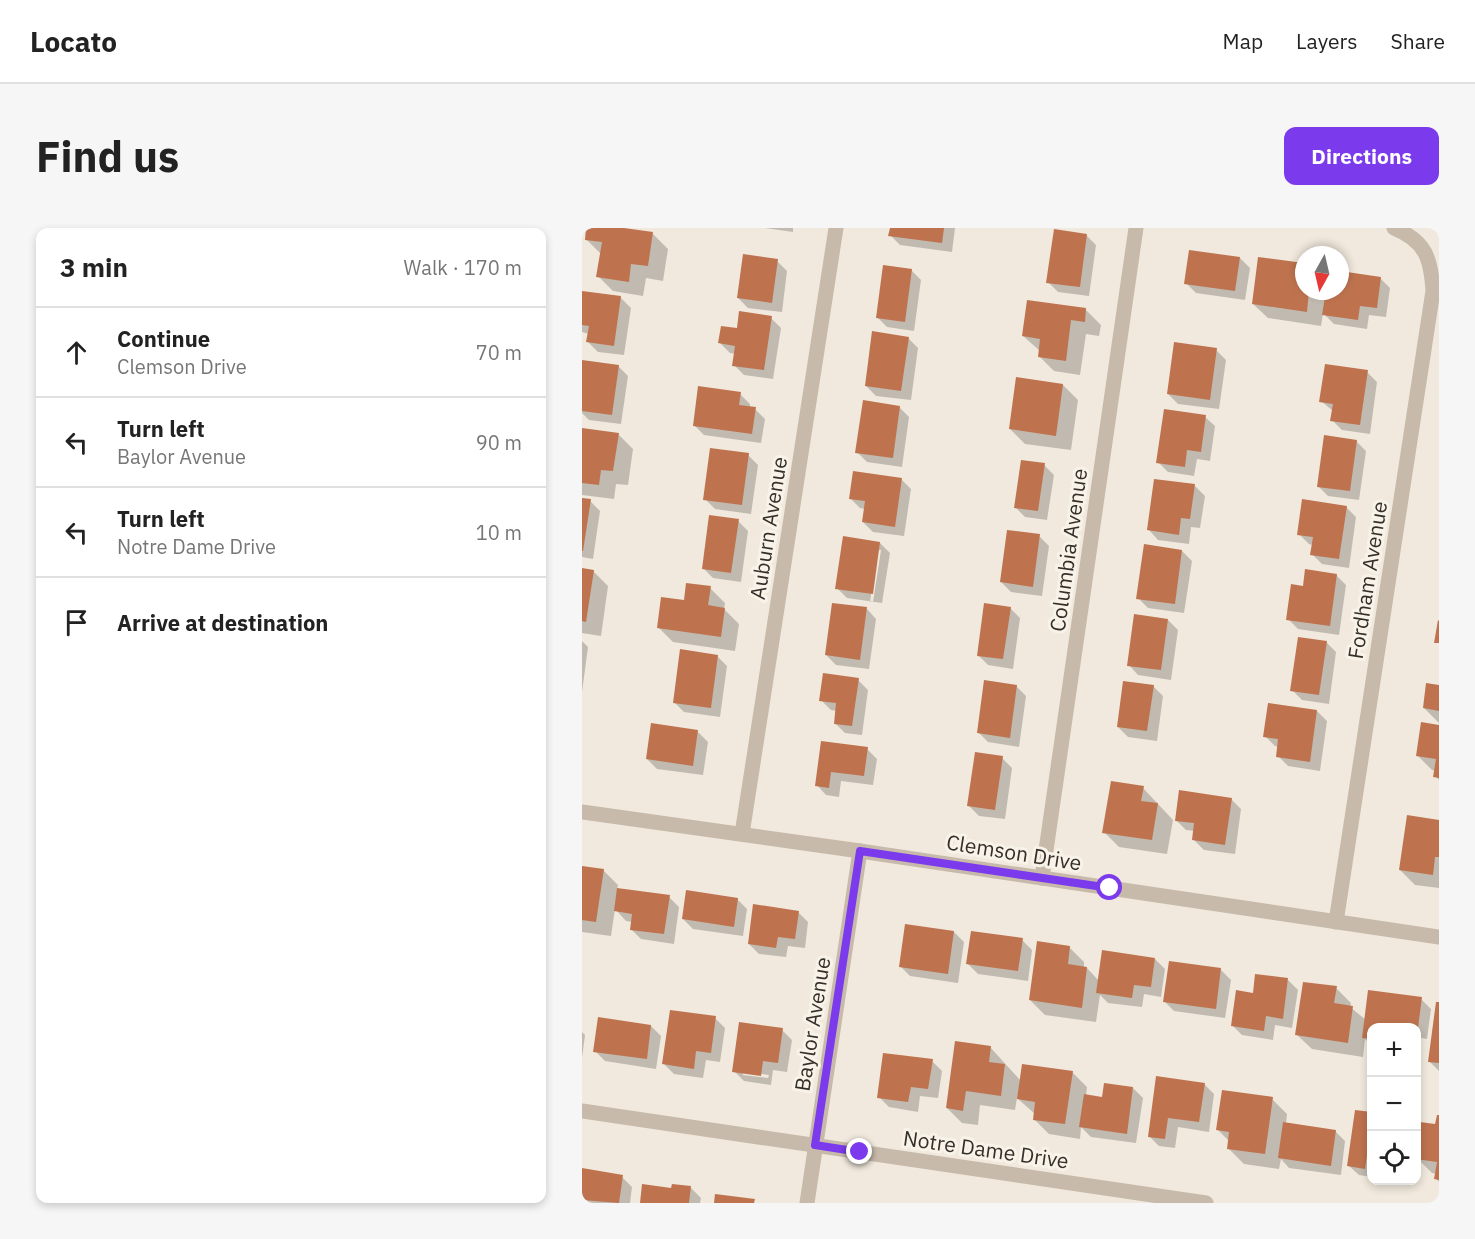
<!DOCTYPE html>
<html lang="en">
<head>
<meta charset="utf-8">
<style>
  :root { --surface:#fff; --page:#f6f6f6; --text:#222; --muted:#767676; --line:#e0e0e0; --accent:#7c3aed }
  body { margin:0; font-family:"IBM Plex Sans",sans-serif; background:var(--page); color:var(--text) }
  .controls { position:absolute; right:18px; bottom:18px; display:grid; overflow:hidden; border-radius:12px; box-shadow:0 3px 9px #0003 }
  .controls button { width:54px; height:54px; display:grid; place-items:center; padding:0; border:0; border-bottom:2px solid var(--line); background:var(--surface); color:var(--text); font:30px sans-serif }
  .compass { position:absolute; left:713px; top:18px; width:54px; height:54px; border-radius:50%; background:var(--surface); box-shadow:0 3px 9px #0003; rotate:188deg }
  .stop { position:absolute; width:18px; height:18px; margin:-14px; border:4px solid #7c3aed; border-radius:50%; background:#fff }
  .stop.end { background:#7c3aed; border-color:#fff; box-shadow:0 2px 6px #0008 }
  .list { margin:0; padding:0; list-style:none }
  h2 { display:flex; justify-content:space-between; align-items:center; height:78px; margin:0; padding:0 24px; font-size:26px }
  h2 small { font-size:20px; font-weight:400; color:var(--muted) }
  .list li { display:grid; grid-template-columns:39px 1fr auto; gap:18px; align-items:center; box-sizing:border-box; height:90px; padding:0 24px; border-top:2px solid var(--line) }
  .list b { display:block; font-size:22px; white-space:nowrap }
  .list p { margin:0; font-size:20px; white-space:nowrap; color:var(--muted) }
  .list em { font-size:20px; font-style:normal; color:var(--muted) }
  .icon { flex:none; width:33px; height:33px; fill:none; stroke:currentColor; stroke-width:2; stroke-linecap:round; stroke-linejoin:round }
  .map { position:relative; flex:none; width:857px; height:975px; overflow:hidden; border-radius:12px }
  header { display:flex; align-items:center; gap:36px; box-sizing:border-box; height:84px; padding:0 30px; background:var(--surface); border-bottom:2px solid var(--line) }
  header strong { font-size:28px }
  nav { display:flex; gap:33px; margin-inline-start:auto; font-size:21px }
  .intro { display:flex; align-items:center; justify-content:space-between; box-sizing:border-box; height:144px; padding:0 36px }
  h1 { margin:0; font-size:42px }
  .button { padding:15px 27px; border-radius:12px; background:var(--accent); color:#fff; font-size:21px; font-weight:700 }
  main { display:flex; gap:36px; padding:0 36px }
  aside { flex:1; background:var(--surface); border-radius:12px; box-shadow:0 3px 9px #0003 }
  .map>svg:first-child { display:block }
</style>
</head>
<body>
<header>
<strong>Locato</strong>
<nav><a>Map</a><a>Layers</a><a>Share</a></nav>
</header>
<div class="intro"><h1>Find us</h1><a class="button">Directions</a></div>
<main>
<aside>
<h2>3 min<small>Walk · 170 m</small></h2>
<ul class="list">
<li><svg class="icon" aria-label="ahead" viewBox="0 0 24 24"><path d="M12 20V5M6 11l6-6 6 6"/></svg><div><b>Continue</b><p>Clemson Drive</p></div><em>70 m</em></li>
<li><svg class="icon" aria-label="left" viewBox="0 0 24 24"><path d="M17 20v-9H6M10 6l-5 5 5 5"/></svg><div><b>Turn left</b><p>Baylor Avenue</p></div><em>90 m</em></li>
<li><svg class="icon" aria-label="left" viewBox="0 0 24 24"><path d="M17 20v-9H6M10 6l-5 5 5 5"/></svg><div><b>Turn left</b><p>Notre Dame Drive</p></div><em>10 m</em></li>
<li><svg class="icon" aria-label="arrive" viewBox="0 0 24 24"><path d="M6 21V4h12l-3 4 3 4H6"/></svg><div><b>Arrive at destination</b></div></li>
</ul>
</aside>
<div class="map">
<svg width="857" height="975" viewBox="0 0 857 975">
  <rect width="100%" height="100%" fill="#f1e9dd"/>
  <g fill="#0003" fill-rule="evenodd">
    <polygon points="6,0 31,0 71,6 86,21 81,53 64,50 61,68 31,63 16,48 19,26 4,11"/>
    <polygon points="183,0 211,0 211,4"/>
    <polygon points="309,0 373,0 370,24 318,17 308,7"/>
    <polygon points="504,7 514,17 507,68 476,64 466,54"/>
    <polygon points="658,30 668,40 663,72 614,65 604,55"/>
    <polygon points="678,30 722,37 722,63 758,63 798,50 808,60 804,89 787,87 785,101 752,96 741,85 739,98 686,90 671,76"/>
    <polygon points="195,33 205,43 200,84 166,80 156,70"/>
    <polygon points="329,42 339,52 332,103 305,99 295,89"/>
    <polygon points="0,64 39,70 49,80 42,127 16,124 6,114 7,106 0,104"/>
    <polygon points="504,82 519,97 517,108 504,106 498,147 472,143 457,128 458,123 441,108"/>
    <polygon points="189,90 199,100 191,151 162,147 152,137 154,126 148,125 138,115 156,102"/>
    <polygon points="326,110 336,120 329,172 294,168 284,158"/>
    <polygon points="634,122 644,132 637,181 596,176 586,166"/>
    <polygon points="0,133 36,138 46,148 39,196 7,192 0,185"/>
    <polygon points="785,144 795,154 788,206 760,202 750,192 751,183 739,173"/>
    <polygon points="481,157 496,172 489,222 443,216 428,201"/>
    <polygon points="158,166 168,176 168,180 173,181 183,191 179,215 122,207 112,197"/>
    <polygon points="317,179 327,189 320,239 285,234 275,224"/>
    <polygon points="623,189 633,198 628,233 615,231 612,248 586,244 576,234"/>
    <polygon points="0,201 36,206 51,221 46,257 34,256 32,271 0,267"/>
    <polygon points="774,213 784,223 777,272 746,268 736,258"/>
    <polygon points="166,227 176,237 169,286 133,281 123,271"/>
    <polygon points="462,237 472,247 465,292 443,289 433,279"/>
    <polygon points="319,251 329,261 322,308 291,304 281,294 283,281 278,280 268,270"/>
    <polygon points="613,258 623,268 618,300 609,299 607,316 576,312 567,302"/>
    <polygon points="0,272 8,273 18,283 11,331 0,329"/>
    <polygon points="764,279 774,289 767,340 740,336 730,326 731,317 727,316 717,306"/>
    <polygon points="156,293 166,303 159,354 131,350 121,340"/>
    <polygon points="457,308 467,318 460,368 429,364 419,354"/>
    <path d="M298,315L308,325L300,375L265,370L255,360ZM296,322H299L291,374H288Z"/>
    <polygon points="600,323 610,333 602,385 566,380 556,370"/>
    <polygon points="0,342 11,343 26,358 19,408 0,405"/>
    <polygon points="754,347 764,357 757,407 716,401 706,391 722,359"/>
    <polygon points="128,360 143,375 142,381 157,396 153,423 91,414 76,399 103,373"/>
    <polygon points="428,380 438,390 431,441 406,437 396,427"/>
    <polygon points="285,381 294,391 287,441 254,437 244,427"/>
    <polygon points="586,392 596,402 589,452 556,447 547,437"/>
    <polygon points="0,413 6,419 0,464"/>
    <polygon points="744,414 754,424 747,476 720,472 710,462"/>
    <polygon points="135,428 145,438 138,489 102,484 92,474"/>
    <polygon points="276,452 286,462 280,507 263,505 253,495 255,483 249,482 239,472"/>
    <polygon points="434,458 444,468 437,519 406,514 396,504"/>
    <polygon points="571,458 581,468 575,513 546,509 536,499"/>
    <polygon points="857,459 857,495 842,480"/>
    <polygon points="735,483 745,493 738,543 706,538 696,528 697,519 693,518 683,508"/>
    <polygon points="857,498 857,552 853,548 854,543 850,542 835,527"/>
    <polygon points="116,504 126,514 121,547 75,541 65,531"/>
    <polygon points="240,515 285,521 295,531 291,557 259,553 257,569 244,567 235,557"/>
    <polygon points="420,530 430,540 423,591 397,588 387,578"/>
    <polygon points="561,560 591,592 585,626 537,619 522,604"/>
    <polygon points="649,571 659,581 653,626 622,622 612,612 613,603 604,602 594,592"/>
    <polygon points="857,593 857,660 833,657 818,642"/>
    <polygon points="0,639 21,642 36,657 35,662 87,669 97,679 92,716 59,711 49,701 50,694 44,693 33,681 29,708 0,704"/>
    <polygon points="155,671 165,681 161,708 111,701 101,691"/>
    <polygon points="216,684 226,694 223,720 206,718 204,729 177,726 167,716"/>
    <polygon points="372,704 382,714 376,755 328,748 318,738"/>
    <polygon points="440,712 450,722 446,753 396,746 386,736"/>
    <polygon points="487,719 502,734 502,740 505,740 517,753 573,731 583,741 579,769 562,766 560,779 526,775 518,767 514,794 463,787 448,772"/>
    <polygon points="639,742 649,752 643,790 592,783 582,773"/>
    <polygon points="706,752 716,762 710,800 693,797 691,812 660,807 650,797"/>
    <polygon points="754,760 769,775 768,779 784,792 839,771 849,781 845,811 834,809 834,800 790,800 790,818 783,811 781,829 730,821 715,807"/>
    <polygon points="857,776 857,843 847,833"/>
    <polygon points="133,790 143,800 138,834 124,832 121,850 92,846 82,836"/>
    <polygon points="69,798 79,808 74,841 23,833 13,823"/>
    <path d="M200,802L210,812L205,844L191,842L189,857L162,853L152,843ZM161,843L187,847L186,850L161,847Z"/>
    <polygon points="0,804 3,807 0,830"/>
    <polygon points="408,819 439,853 490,844 505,859 504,868 521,870 551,860 561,870 554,915 509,909 499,899 498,911 467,906 452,891 453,886 435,870 433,882 398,877 396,897 380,895 365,880"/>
    <polygon points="350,833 360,843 356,870 338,868 336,884 307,879 297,869"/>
    <polygon points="575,850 622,856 632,866 627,904 596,899 593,920 577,918 567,908"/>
    <polygon points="690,871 705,886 704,896 753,903 763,913 759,947 707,940 699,931 697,941 662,936 647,921 648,914 636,902"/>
    <polygon points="790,886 790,949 777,947 767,938"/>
    <polygon points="857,889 857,954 854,950 854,946 850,945 835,930 855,898"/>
    <polygon points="0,942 40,949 50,959 48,975 0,975"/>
    <polygon points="109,960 119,970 118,975 59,975 90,962"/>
  </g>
  <g fill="#be734e">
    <polygon points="4,0 42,0 71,4 66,38 49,36 47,54 14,49 20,14 3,12"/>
    <polygon points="308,0 362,0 360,15 306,8"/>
    <polygon points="472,1 505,6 498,59 464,55"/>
    <polygon points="607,22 658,29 653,63 602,56"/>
    <polygon points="161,26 196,31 190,75 155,70"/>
    <polygon points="676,29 722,35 722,63 727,63 725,84 670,76"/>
    <polygon points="301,37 330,41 323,94 294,90"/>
    <polygon points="758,43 799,49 795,80 778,78 776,92 740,87 744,63 758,63"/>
    <polygon points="0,63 39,68 32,118 4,114 7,98 0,97"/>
    <polygon points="445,72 504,80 503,94 489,92 484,133 456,129 458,111 440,108"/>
    <polygon points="157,83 190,88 182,142 150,138 153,118 136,115 139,98 155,100"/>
    <polygon points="290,103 327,109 319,163 283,158"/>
    <polygon points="592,114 635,120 628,172 585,166"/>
    <polygon points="0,132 37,137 30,187 0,183"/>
    <polygon points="743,136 786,142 778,197 748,193 751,176 737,174"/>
    <polygon points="434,149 481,156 474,208 427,201"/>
    <polygon points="116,158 159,164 157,177 174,179 170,206 111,198"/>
    <polygon points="281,172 318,178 311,230 273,225"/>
    <polygon points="582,181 624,187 619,224 605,222 603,239 574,235"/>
    <polygon points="0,200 37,205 31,243 19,242 17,257 0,255"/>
    <polygon points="742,207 775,212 768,263 735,259"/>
    <polygon points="128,220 167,225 160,277 121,272"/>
    <polygon points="439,232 463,235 456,283 432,280"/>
    <polygon points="271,243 320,250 313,299 280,294 283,273 267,271"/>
    <polygon points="572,251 613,256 608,291 599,290 597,307 565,302"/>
    <polygon points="0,270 9,271 1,323 0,323"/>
    <polygon points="720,271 765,278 757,331 728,327 731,309 715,307"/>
    <polygon points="127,287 157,291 149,345 120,341"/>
    <polygon points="425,302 458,306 451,359 418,354"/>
    <polygon points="261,308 298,314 291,366 253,361"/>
    <polygon points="562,316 600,322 593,376 554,371"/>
    <polygon points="0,340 12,342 4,394 0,393"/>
    <polygon points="723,341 755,346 748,398 704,392 709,356 721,358"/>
    <polygon points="104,355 129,358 126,377 143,380 139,409 75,400 79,369 102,372"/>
    <polygon points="250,375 285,379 278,432 243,427"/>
    <polygon points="402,375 429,379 421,431 395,428"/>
    <polygon points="552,386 586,391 579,442 545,438"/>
    <polygon points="856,392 857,393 857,415 852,415"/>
    <polygon points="716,409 745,413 737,467 708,463"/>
    <polygon points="98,421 136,427 129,480 91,475"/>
    <polygon points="241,445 277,450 270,498 252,496 254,475 237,473"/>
    <polygon points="402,452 435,457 428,510 395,505"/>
    <polygon points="541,453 572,457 565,503 535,499"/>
    <polygon points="844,455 857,457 857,483 841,480"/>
    <polygon points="686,475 735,482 728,534 694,529 696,511 681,509"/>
    <polygon points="839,494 857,497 857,550 851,549 854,531 834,528"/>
    <polygon points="69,495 116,502 111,538 64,531"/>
    <polygon points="239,513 286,519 282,548 249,544 247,560 233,558"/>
    <polygon points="393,524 421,528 413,582 385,578"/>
    <polygon points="529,553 562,558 559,573 576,575 570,612 520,605"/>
    <polygon points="597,562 650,570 643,617 610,612 612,595 593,593"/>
    <polygon points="825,587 857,592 857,629 853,629 851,647 817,642"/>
    <polygon points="0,638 22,641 14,694 0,692"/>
    <polygon points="35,660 88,667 82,706 48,702 50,686 32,683"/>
    <polygon points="104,662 156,670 152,699 100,691"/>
    <polygon points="171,676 217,683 213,711 196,709 194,720 166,716"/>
    <polygon points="323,696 372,703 366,746 317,739"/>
    <polygon points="389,703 441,710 436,743 384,736"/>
    <polygon points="455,713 488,718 486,736 505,739 500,780 447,772"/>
    <polygon points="520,722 573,730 569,759 552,757 550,770 514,765"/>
    <polygon points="587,733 639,740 634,781 581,774"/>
    <polygon points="673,746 706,750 701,791 684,788 682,803 649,798 654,762 671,765"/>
    <polygon points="721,754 755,758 752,775 771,778 766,815 713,807"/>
    <polygon points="786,762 840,769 836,800 790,800 790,811 780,810"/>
    <polygon points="854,774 857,774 857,835 846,834"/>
    <polygon points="88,782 134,788 129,825 114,823 112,841 80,836"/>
    <polygon points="16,789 69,797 65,831 11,824"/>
    <polygon points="157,794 201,800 196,835 181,833 179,848 150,844"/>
    <polygon points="373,813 409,818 407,834 423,836 419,868 384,863 381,883 364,880"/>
    <polygon points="301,825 351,831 346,861 329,859 326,874 295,870"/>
    <polygon points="440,836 491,843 483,896 451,892 453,874 435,871"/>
    <polygon points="574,848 623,855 617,894 586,890 583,911 566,909"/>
    <polygon points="522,855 551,859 545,906 497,899 502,866 520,869"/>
    <polygon points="640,862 691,869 683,926 645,921 647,904 634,902"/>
    <polygon points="773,882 790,884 790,921 786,921 783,941 765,938"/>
    <polygon points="855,887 857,887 857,952 852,951 855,934 834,931 838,894 853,896"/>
    <polygon points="701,894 754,902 749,938 696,930"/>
    <polygon points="0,940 41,947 37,975 0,972"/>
    <polygon points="60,956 89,960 90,956 109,958 107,975 58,975"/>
    <polygon points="133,966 173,971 172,975 132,975"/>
  </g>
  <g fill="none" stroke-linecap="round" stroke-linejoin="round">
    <g stroke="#c8baaa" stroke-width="15">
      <polyline points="0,584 278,623 857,709"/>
      <polyline points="160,606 254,0"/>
      <polyline points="460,650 554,0"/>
      <path d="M754,694L851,63C849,31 844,13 812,0"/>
      <polyline points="0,883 624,975"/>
      <polyline points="225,975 278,623"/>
    </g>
  </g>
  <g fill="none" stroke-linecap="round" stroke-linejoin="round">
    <polyline stroke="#7c3aed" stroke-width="8" points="278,924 233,917 278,623 528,660"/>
  </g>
  <g text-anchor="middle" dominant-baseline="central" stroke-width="6" stroke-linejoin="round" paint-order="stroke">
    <g font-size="21" fill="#362e29" stroke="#f8f3e9">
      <text transform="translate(186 300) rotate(-81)">Auburn Avenue</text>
      <text transform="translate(486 322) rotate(-82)">Columbia Avenue</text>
      <text transform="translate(785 352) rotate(-81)">Fordham Avenue</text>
      <text transform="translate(432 624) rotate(9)">Clemson Drive</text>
      <text transform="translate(230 796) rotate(-81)">Baylor Avenue</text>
      <text transform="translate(404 921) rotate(8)">Notre Dame Drive</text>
    </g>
  </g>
</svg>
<div class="controls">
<button>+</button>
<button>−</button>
<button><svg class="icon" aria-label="locate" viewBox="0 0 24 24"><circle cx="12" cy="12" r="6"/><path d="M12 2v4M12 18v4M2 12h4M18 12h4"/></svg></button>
</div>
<svg class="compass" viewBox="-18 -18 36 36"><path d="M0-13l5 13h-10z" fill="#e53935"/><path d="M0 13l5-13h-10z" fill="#767676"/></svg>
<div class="stop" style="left:528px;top:660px"></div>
<div class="stop end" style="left:278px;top:924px"></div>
</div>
</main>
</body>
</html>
